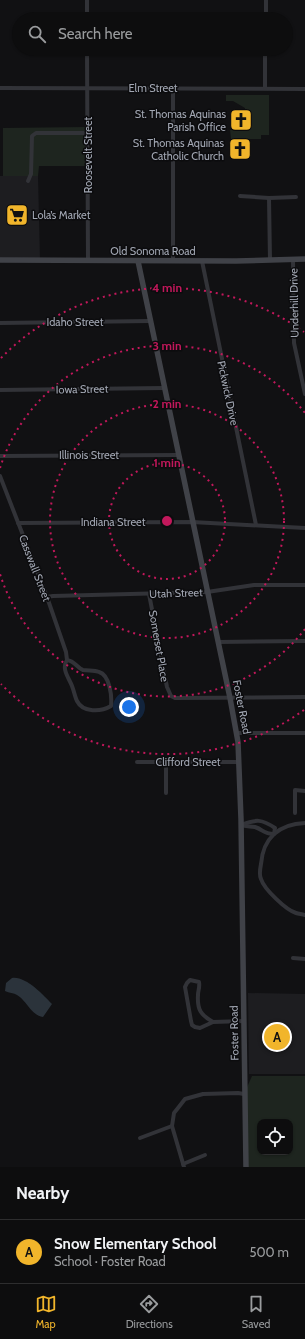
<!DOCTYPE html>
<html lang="en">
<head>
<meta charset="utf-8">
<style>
  :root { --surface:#0d0d0e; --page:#1b1b1c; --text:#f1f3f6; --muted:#9a9c9e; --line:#2d2d2e; --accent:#f1b52b }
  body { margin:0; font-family:Cabin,sans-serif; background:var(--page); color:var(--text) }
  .controls { position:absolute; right:12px; bottom:12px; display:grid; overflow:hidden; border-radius:8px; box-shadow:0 1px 3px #0004 }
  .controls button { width:36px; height:36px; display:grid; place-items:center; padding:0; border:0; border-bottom:1px solid var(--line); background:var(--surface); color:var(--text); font:20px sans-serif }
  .you { position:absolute; left:129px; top:707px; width:14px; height:14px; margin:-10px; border:3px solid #fff; border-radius:50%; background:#1a73e8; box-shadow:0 0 0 6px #1a73e833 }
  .badge { display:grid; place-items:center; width:26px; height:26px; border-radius:50%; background:var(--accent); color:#111; font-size:13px; font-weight:700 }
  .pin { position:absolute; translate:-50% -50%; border:2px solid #fff; box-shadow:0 1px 4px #0006 }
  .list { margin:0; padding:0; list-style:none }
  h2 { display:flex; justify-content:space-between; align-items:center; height:52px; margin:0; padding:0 16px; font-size:17px }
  h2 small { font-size:13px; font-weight:400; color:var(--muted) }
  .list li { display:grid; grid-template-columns:26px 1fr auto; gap:12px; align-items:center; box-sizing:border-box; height:64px; padding:0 16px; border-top:1px solid var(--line) }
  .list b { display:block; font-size:15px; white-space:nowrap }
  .list p { margin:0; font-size:13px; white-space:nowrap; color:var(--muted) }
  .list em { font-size:13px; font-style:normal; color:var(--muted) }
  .icon { flex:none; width:22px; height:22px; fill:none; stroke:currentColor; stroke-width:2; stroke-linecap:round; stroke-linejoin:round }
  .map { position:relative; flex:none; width:305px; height:1167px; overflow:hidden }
  .search { position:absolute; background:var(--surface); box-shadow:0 1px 3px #0004; left:12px; right:12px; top:12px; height:44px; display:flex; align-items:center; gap:10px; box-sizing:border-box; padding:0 14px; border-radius:22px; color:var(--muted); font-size:15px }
  .sheet { height:116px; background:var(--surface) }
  nav { display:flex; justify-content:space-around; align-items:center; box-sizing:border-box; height:56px; border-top:1px solid var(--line); background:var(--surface); font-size:11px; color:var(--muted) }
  nav a { display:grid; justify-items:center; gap:2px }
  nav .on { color:var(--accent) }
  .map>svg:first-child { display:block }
</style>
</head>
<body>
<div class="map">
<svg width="305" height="1167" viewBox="0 0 305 1167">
  <rect width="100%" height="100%" fill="#111113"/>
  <g fill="#1d1d20">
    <polygon points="0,176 38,176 40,260 0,260"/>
    <polygon points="248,993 305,994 305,1074 249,1074"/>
  </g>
  <g fill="#1e251f" fill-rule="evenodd">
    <polygon points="226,95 269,95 269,135 261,135 261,139 231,139 230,130 244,130 245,108 233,101 226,101"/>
    <polygon points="87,127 87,166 39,166 38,176 3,176 3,128"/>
    <path d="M252,1076H305V1167H246L244,1094ZM260,1122H290V1152H260Z"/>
  </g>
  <path fill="#2b333b" d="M12,978C26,976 43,995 52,1004L43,1017C31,1015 27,1001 17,995C14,993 9,993 5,991L6,983Z"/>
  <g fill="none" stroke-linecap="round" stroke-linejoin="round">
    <g stroke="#323338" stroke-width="4">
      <polyline points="87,0 87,19"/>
      <polyline points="266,19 266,0"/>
      <polyline points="87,49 88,260"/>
      <polyline points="0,88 305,89"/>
      <polyline points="265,88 265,49"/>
      <polyline points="28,181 31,174 32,136 36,133 87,133"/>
      <polyline points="240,196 269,198"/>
      <polyline points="293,259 294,343 305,394"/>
      <polyline points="270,260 269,198 296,197"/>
      <polyline points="173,261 173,88"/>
      <polyline points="202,261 256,525"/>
      <polyline points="0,323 150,321"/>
      <polyline points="0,390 164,388"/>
      <polyline points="0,456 178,455"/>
      <path d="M0,476L47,597L66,652L67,660C61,669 69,678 72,686C74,691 75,697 77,701C83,713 101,712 111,706C112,697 110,675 99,672C94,670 89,671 83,670C77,668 75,661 67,660"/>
      <polyline points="18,523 192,522 305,528"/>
      <polyline points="149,594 167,687 171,696 175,698 305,697"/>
      <polyline points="47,597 53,596 207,592 254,585 305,585"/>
      <polyline points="218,642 305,641"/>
      <polyline points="236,733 305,733"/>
      <polyline points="137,762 239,762"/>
      <polyline points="166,793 166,762"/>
      <polyline points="295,813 295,790 305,791"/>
      <path d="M305,823C279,824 263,838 261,864C260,869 259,875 261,879C264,889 286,910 296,913C299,914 302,914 305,915"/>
      <path d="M241,825C256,819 262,819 275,828L274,834"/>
      <path d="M241,825C246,827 250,826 255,827C264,830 263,834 274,834"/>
      <polyline points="293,958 305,959"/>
      <path d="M213,1022C201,1015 197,1010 198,995C198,990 200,988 199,982L190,980L187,983L185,987L191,1021L192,1025L195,1027L200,1028L213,1022L244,1021"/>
      <polyline points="140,1138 172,1126"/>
      <polyline points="183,1164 205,1155"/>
      <polyline points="184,1167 172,1126 174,1113 178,1108 185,1099 203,1094 238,1093 244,1094"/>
    </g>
    <g stroke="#404248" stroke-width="5.5">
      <polyline points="0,260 236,261 305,259"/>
      <polyline points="138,261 230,698 238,742 241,819 246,1167"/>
    </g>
  </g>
  <g fill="none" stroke="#c2185b" stroke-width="2" stroke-dasharray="2 4">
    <circle cx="167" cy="521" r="58"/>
    <circle cx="167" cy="521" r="117"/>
    <path d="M305 629A175 175 0 0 1 0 574M0 468A175 175 0 0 1 305 413"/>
    <path d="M304 710A233 233 0 0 1 1 684M1 358A233 233 0 0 1 304 332"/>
  </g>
  <defs>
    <g id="church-square" transform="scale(1.15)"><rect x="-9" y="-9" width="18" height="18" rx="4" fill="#f1b52b" stroke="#0c0c0e"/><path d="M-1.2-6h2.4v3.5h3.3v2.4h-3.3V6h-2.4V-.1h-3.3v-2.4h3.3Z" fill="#111"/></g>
    <g id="supermarket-square" transform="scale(1.15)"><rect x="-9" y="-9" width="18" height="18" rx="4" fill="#f1b52b" stroke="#0c0c0e"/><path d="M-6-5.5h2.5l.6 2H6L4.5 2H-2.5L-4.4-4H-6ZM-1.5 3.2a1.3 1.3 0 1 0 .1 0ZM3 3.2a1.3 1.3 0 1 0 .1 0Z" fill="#111"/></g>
  </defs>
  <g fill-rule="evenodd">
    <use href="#church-square" x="241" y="120"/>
    <use href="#church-square" x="240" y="149"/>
    <use href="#supermarket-square" x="17" y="215"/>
  </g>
  <g text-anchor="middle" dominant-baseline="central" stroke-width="3" stroke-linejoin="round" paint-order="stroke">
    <g font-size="11" fill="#a2a7b3" stroke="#0c0c0e">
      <text x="153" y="88">Elm Street</text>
      <text transform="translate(88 155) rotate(-90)">Roosevelt Street</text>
      <text x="153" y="251">Old Sonoma Road</text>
      <text transform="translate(294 303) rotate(-91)">Underhill Drive</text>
      <text x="75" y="322">Idaho Street</text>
      <text transform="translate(82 389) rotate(-1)">Iowa Street</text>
      <text transform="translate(228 393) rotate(78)">Pickwick Drive</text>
      <text x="89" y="455">Illinois Street</text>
      <text x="113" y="522">Indiana Street</text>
      <text transform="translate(35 568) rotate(69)">Casswall Street</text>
      <text transform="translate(176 593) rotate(-2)">Utah Street</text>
      <text transform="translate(159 646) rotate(80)">Somerset Place</text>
      <text transform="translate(242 707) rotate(79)">Foster Road</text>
      <text x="188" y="762">Clifford Street</text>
      <text transform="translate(234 1033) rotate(-91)">Foster Road</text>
    </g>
    <g font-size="11" fill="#a2a7b3" stroke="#0c0c0e" text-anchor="end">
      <text x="226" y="114">St. Thomas Aquinas<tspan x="226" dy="13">Parish Office</tspan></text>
      <text x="224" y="143">St. Thomas Aquinas<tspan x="224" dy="13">Catholic Church</tspan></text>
      <text x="32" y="215" text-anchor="start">Lola’s Market</text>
    </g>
  </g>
  <circle cx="167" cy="521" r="6" fill="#c2185b" stroke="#0c0c0e" stroke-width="2"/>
  <g font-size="12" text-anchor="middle" font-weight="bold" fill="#c2185b" stroke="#0c0c0e" stroke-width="3" stroke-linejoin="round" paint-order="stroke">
    <text x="167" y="292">4 min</text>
    <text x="167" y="350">3 min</text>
    <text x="167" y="408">2 min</text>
    <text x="167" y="467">1 min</text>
  </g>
</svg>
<div class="controls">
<button><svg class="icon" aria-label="locate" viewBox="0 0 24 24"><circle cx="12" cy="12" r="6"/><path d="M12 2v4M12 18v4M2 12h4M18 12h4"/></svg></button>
</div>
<div class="you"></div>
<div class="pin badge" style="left:277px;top:1037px">A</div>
<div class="search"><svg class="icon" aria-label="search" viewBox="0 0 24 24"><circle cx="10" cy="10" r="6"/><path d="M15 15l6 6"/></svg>Search here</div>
</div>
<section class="sheet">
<h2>Nearby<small></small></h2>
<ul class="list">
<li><span class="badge">A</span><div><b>Snow Elementary School</b><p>School · Foster Road</p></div><em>500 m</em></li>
</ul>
</section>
<nav>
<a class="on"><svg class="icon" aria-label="map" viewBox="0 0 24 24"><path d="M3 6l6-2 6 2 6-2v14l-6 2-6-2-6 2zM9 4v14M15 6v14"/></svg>Map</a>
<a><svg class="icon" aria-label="directions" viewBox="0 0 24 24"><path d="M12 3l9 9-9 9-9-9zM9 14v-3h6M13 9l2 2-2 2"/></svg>Directions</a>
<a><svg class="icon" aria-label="saved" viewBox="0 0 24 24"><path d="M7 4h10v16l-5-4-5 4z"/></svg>Saved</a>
</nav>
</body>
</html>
